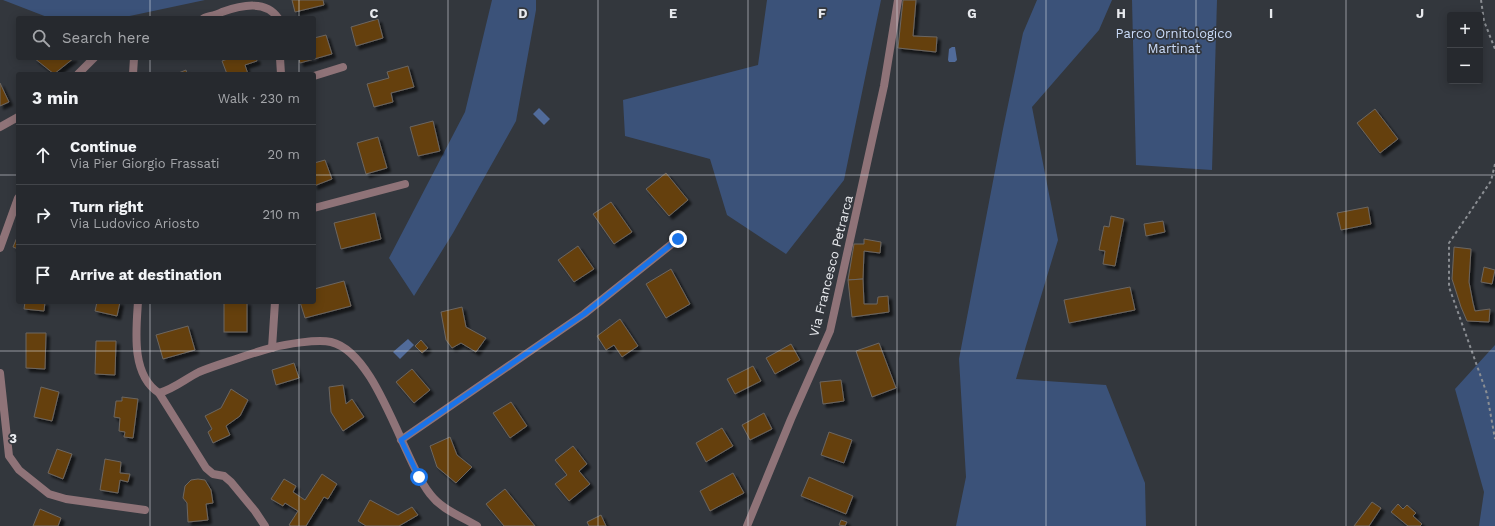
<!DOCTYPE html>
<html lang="en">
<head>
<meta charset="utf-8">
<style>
  :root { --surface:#26292e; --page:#32353a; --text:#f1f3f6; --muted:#a4a6aa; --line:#42454a }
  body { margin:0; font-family:"Work Sans",sans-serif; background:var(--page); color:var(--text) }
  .controls { position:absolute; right:12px; top:12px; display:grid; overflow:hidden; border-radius:4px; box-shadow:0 2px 10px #0003 }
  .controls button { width:36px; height:36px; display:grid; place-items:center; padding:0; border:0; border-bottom:1px solid var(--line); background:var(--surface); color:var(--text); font:20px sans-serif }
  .stop { position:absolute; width:12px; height:12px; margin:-9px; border:3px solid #1a73e8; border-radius:50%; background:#fff }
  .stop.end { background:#1a73e8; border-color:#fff; box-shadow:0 1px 4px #0008 }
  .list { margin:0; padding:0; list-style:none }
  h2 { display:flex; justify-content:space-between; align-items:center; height:52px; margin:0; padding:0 16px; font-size:17px }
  h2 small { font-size:13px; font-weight:400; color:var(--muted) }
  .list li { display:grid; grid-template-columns:26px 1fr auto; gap:12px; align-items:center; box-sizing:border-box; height:60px; padding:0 16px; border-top:1px solid var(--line) }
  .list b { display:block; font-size:15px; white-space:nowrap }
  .list p { margin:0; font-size:13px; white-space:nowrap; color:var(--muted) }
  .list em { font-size:13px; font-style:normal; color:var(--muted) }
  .icon { flex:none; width:22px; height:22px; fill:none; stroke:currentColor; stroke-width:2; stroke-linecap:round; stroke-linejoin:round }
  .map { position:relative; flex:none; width:1495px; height:526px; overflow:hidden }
  .search { position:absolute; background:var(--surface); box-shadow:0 2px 10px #0003; left:16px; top:16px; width:300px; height:44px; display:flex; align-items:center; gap:10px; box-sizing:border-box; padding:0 14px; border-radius:4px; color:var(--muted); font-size:15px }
  .panel { position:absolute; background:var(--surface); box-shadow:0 2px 10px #0003; left:16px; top:72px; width:300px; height:232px; border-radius:4px }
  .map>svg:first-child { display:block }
</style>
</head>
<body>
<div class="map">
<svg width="1495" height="526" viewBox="0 0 1495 526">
  <defs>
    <filter id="shadow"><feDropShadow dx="3.5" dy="3.5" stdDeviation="1" flood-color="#0009"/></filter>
  </defs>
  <rect width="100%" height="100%" fill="#33373d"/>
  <g fill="#3b5279">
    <polygon points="3,0 205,0 125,17 47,17"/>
    <polygon points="492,0 536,0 536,10 516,121 453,233 414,296 389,258 465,112"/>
    <polygon points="767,0 881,0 844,180 786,254 727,215 710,159 625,136 623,100 758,65"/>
    <polygon points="1037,0 1112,0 1099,30 1032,107 1058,240 1016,379 1106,385 1145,483 1146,526 956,526 966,477 959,359 1003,129 1023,33"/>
    <polygon points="1132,0 1217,0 1212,170 1136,165"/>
    <polygon points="1495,345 1495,526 1479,526 1484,492 1455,389"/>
  </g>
  <g fill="#516b9a">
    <polygon points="952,47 955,47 957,60 955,62 949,62 948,60 949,49"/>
    <polygon points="539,108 550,119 544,125 533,114"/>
    <polygon points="408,339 414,345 400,359 393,352"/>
  </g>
  <g fill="#654010" stroke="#6c6660" filter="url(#shadow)">
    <polygon points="292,0 323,0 324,5 295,12"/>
    <polygon points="903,0 916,0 913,36 937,37 936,52 898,48"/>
    <polygon points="378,19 383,38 356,46 351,27"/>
    <polygon points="326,35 332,54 300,63 299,58 314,58 314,38"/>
    <polygon points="34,58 74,58 54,74"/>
    <polygon points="230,58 256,58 257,61 245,65 248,74 227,74 222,61"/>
    <polygon points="408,66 414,87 391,93 393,102 374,107 367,84 389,78 387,72"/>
    <polygon points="186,70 187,74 176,74"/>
    <polygon points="0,83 9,102 0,106"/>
    <polygon points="1375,109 1398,139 1380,153 1357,123"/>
    <polygon points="433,121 440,151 418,156 410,127"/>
    <polygon points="378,137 387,168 366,174 357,143"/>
    <polygon points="325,160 332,179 314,186 314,163"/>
    <polygon points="666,173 688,200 669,216 646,189"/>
    <polygon points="611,202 632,232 614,244 593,214"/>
    <polygon points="1368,207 1371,224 1341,230 1337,213"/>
    <polygon points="375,213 381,239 341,249 334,223"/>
    <polygon points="1111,216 1124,219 1115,266 1103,264 1105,251 1099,250 1104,226 1109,227"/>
    <polygon points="1163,221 1165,232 1146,236 1144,224"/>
    <polygon points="18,235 18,249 13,247"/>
    <polygon points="864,239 881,242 880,253 864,251 863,279 848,280 854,244 864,244"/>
    <polygon points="578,246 594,269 574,282 558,260"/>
    <polygon points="1454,247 1471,249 1469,282 1473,303 1475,311 1490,309 1489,322 1467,321 1461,307 1452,279"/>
    <polygon points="1484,267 1495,270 1492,284 1481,282"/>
    <polygon points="671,269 690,304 666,318 646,284"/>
    <polygon points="863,279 864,304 877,304 878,297 888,296 889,312 852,317 848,280"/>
    <polygon points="344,281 351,306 305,318 300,302 314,302 314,289"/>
    <polygon points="1130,287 1135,310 1069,323 1064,300"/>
    <polygon points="25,302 45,302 44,311 24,309"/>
    <polygon points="97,302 120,302 117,316 95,311"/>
    <rect x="224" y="302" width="23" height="30"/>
    <polygon points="462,307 466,327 486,338 476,352 461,343 452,348 446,340 441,312"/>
    <polygon points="620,319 638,346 622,357 614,345 606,350 597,336"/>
    <polygon points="188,326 195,350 163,359 156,335"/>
    <polygon points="26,333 46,333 45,369 26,368"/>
    <polygon points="421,340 428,348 422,353 415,346"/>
    <polygon points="96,341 116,341 115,375 95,374"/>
    <polygon points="879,343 896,388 872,397 856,351"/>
    <polygon points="791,344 800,360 775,374 766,358"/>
    <polygon points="294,363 299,378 276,385 272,370"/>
    <polygon points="753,366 761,381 735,394 727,379"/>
    <polygon points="412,369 430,390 414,403 396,382"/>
    <polygon points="841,380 844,401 823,404 820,382"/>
    <polygon points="343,385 346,404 352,399 364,417 343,431 331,412 329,387"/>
    <polygon points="41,387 59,392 52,421 34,417"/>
    <polygon points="231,389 248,400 240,416 226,426 230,435 213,443 208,432 212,429 205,416 221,408"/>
    <polygon points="122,397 138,399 133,438 124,437 125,432 119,431 120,418 114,417 116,401 122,401"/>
    <polygon points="511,402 527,426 510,438 493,413"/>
    <polygon points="764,413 772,429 750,440 742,425"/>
    <polygon points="722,428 733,446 706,462 696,443"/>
    <polygon points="829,432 852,440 844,463 821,455"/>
    <polygon points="450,437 457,455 472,467 456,483 437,467 430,446"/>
    <polygon points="573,446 587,464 579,471 590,484 569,501 555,484 567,475 555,460"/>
    <polygon points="57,449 72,454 63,479 48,473"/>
    <polygon points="105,459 121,462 120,473 130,474 128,482 120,480 118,493 100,490"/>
    <polygon points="733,473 744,493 710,511 700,491"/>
    <polygon points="322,474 337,484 328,499 324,497 306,526 291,526 289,525 298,511 285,503 283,506 271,499 284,479 296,486 293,492 305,500"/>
    <polygon points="809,477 853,496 846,514 801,496"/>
    <polygon points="198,479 205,480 211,490 213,503 206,504 208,520 188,522 187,503 183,498 185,486 191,480"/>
    <polygon points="505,489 535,526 504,526 486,504"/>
    <polygon points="370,500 398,515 412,507 418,515 399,526 366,526 358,521"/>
    <polygon points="1372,502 1381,508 1369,526 1354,526"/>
    <polygon points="1398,504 1403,509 1407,505 1416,513 1413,516 1422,524 1420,526 1408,526 1391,512"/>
    <polygon points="40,509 61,518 58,526 33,526"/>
    <polygon points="601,515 606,526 589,526 587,522"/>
    <polygon points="841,520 847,522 845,526 839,525"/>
  </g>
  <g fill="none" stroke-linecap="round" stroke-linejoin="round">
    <g stroke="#8b8e93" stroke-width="2" stroke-dasharray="3 3" stroke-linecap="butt">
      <polyline points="1481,0 1484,21 1495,49"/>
      <polyline points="1495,164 1491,181 1449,243 1449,287 1487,394 1495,439"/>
    </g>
    <g stroke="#8f7378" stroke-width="8">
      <path d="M204,18C210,16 216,15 222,12C242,5 266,0 278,18"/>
      <polyline points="280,58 281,74"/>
      <polyline points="78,74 94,58"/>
      <polyline points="133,74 134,58"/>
      <polyline points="314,76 343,67"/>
      <polyline points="0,127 18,117"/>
      <polyline points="314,208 405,184"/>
      <polyline points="0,248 18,198"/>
      <path d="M138,302C136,331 131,375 159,393C174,389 185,379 199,372C211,367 224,363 236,359C248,355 259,351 271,348C286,344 317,339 331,342C377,353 402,458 430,494C442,510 461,516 477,526"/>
      <polyline points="272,348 275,302"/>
      <polyline points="0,373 9,456 19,470 49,494 66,499 145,510"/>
      <polyline points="159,393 206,468 213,474 224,476 231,482 255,511 265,526"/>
      <polyline points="401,440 584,314 678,239"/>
      <polyline points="747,526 791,419 830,331 884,86 898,0"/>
    </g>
  </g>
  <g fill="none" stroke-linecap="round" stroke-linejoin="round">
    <polyline stroke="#1a73e8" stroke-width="5" points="419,477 401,440 584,314 678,239"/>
  </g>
  <path fill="none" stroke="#e8eaee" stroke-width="1" stroke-opacity="0.55" d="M150,0V18M299,0V18M448,0V526M598,0V526M748,0V526M897,0V526M1046,0V526M1196,0V526M1346,0V526M150,58V74M299,58V74M0,175H18M314,175H1495M150,302V526M299,302V526M0,351H1495"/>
  <g text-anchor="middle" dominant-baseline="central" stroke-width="3.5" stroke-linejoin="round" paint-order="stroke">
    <g font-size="13" fill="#c9daf7" stroke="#33373d">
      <text x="1174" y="33">Parco Ornitologico<tspan x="1174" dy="15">Martinat</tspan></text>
    </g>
    <g font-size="13" fill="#e8eaee" stroke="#33373d">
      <text transform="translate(831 266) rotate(-76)">Via Francesco Petrarca</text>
    </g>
  </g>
  <g font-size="13" text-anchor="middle" font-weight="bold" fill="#e8eaee" stroke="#33373d" stroke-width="3.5" stroke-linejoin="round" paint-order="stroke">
    <text x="374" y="18">C</text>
    <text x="523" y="18">D</text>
    <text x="673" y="18">E</text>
    <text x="822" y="18">F</text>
    <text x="972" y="18">G</text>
    <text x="1121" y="18">H</text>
    <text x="1271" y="18">I</text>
    <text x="1420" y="18">J</text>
    <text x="13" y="443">3</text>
  </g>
</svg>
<div class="controls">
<button>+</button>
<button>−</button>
</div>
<div class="stop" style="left:419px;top:477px"></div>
<div class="stop end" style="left:678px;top:239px"></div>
<div class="search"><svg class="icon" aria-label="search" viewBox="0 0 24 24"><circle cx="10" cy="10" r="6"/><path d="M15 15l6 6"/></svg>Search here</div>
<section class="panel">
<h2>3 min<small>Walk · 230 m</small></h2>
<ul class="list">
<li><svg class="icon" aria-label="ahead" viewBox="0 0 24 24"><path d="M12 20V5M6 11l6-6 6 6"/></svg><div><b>Continue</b><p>Via Pier Giorgio Frassati</p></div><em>20 m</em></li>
<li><svg class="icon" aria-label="right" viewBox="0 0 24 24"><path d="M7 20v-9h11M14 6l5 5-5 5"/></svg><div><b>Turn right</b><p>Via Ludovico Ariosto</p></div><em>210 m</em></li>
<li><svg class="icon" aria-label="arrive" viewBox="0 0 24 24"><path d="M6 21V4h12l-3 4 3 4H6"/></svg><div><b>Arrive at destination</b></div></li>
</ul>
</section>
</div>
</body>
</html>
